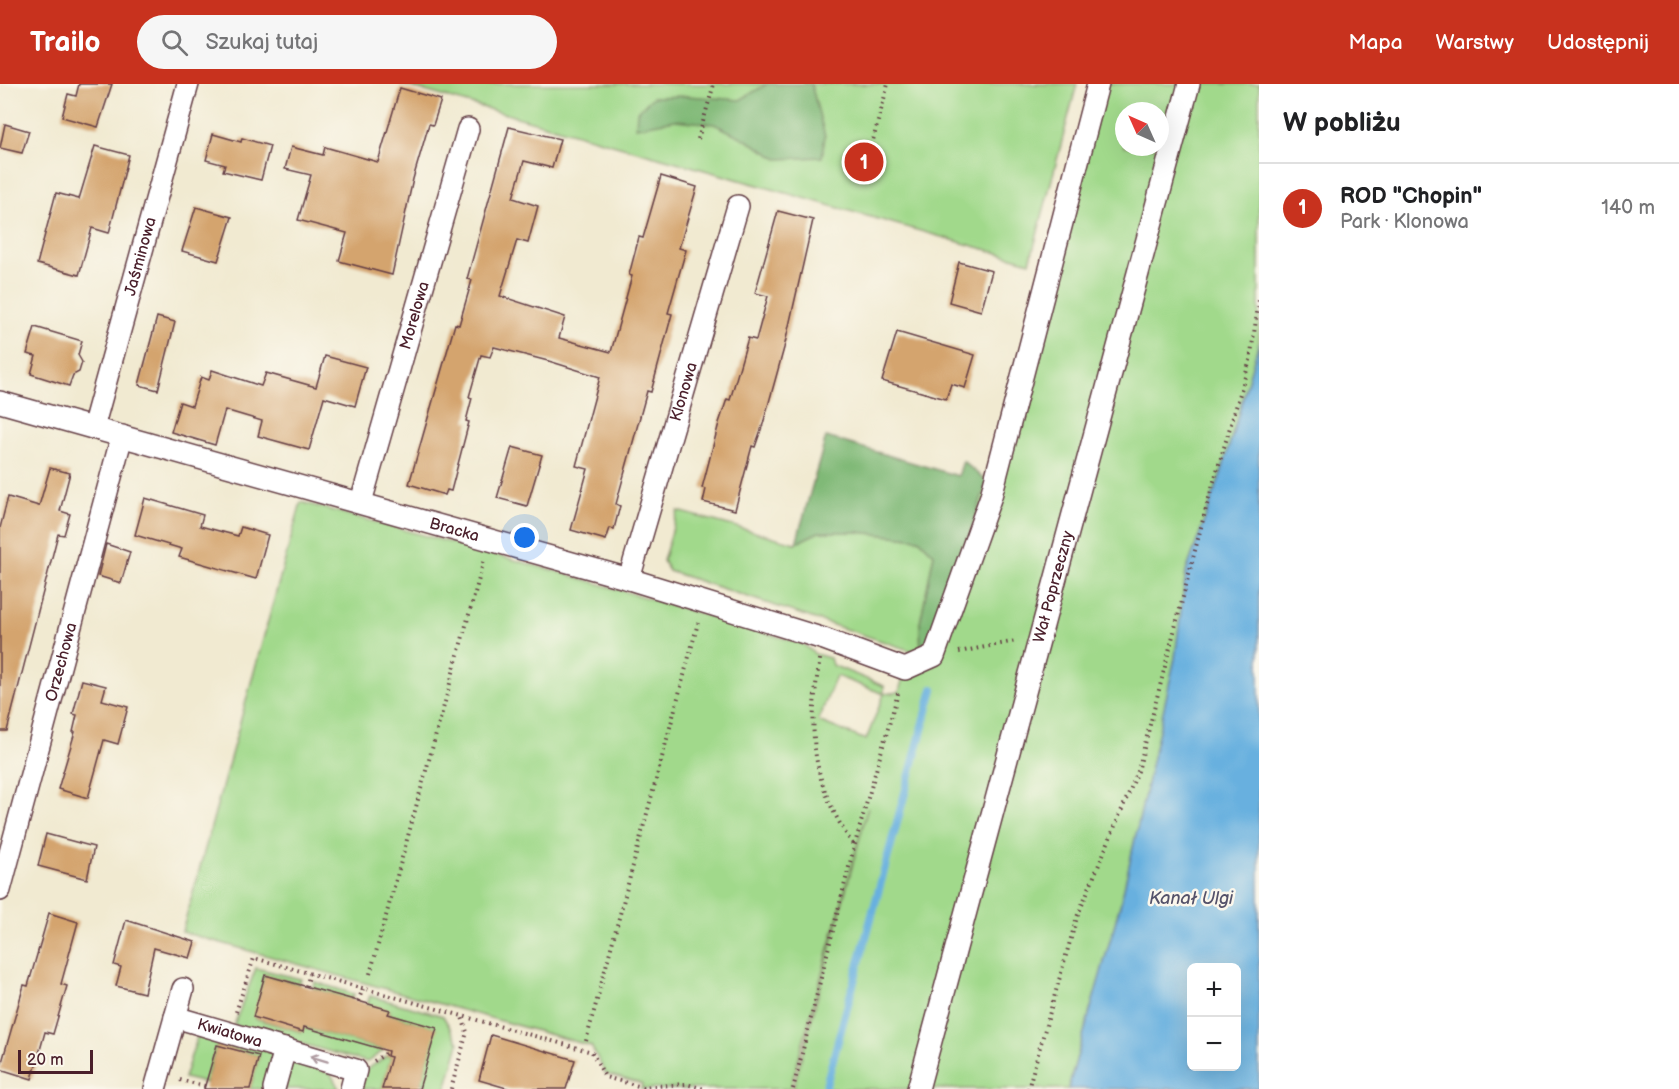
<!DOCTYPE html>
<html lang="pl">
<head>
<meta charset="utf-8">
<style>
  :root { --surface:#fff; --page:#f6f6f6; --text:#202124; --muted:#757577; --line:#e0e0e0; --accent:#c8321e }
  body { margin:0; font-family:"Balsamiq Sans",sans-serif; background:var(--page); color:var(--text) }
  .controls { position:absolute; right:18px; bottom:18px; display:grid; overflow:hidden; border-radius:9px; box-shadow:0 6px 24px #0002 }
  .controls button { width:54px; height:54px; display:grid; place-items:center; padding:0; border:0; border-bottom:2px solid var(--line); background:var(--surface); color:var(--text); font:30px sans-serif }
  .compass { position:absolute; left:1115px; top:18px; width:54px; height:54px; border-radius:50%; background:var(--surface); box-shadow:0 6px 24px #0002; rotate:315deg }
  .scale { position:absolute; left:18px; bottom:15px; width:75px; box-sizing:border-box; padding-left:6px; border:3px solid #4a1f2b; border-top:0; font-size:16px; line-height:21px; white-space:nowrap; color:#4a1f2b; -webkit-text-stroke:4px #fbf7ec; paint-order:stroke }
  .you { position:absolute; left:525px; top:454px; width:21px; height:21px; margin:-15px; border:4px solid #fff; border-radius:50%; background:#1a73e8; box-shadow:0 0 0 9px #1a73e833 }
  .badge { display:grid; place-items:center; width:39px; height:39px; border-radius:50%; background:var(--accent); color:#fff; font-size:20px; font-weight:700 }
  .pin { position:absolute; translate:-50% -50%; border:3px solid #fff; box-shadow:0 2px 6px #0006 }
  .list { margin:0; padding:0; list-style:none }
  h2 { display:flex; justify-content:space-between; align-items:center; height:78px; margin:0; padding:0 24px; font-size:26px }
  h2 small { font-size:20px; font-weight:400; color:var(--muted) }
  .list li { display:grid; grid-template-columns:39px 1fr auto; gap:18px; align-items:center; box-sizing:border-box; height:90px; padding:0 24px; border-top:2px solid var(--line) }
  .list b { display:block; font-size:22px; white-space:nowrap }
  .list p { margin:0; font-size:20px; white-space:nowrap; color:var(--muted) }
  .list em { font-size:20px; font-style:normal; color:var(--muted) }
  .icon { flex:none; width:33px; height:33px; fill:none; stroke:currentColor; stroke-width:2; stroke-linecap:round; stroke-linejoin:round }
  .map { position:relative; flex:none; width:1259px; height:1005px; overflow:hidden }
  header { display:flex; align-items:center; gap:36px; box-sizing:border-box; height:84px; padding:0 30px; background:var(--accent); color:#fff }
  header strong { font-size:28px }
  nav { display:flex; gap:33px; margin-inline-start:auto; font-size:21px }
  .search { width:420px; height:54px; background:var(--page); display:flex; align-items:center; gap:15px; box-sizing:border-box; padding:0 21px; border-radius:33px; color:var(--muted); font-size:22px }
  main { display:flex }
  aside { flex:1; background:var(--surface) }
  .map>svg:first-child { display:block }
</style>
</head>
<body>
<header>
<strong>Trailo</strong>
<div class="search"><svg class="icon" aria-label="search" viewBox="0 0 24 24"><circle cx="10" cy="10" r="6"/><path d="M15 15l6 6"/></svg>Szukaj tutaj</div>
<nav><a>Mapa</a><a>Warstwy</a><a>Udostępnij</a></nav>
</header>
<main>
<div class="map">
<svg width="1259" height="1005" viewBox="0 0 1259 1005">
  <rect width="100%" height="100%" fill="#fbf7ec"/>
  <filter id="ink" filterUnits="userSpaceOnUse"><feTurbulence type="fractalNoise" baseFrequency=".0167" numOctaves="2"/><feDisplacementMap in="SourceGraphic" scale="12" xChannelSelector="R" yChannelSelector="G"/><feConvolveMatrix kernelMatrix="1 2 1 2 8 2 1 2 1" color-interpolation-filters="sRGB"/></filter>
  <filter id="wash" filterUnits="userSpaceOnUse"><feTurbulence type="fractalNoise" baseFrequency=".008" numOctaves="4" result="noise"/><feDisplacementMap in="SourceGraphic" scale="24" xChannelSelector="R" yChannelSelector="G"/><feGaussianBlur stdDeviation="1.35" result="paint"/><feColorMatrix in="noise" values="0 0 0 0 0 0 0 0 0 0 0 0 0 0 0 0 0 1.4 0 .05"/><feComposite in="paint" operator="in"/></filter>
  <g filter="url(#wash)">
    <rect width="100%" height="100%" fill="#f1ead1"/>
    <g fill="#a1d98b" stroke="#767c5b" stroke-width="1.5" fill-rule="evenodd">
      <polygon points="400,0 1077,0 1030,178"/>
      <path d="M1097,0H1259V258L1222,387L1186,488L1175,574L1121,818L1068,1005H793L868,723L790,1005H641L642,1000L606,990L591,962L182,848L301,418L559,488L803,560L815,570L830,574L832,581L884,602V610L899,608L905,585L934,572ZM1124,27H1160V63H1124ZM836,592L884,610L866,656L818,637Z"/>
      <polygon points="678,427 795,459 819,448 858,448 919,455 934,470 920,539 921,570 669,487 663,477"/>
      <polygon points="256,884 301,895 299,900 265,891 254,934 302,948 304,943 384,966 367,978 234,941"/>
      <polygon points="315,898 354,910 352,916 313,904"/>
      <polygon points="370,912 443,932 459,959 446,1005 424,1005 425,1000 421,999 436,944 388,930 390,927 367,920"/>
      <polygon points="199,947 273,968 269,1005 250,1005 259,972 217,961 205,999 184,994"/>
      <polygon points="387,972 391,973 382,1005 361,1005 366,986"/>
      <polygon points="290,975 331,990 339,1005 281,1005"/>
    </g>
    <g fill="#80b977" stroke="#656c51" stroke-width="1.5">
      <polygon points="767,0 811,0 825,52 822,73 778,75 743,54 714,40 675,36 636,43 637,28 653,13 687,12 740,16"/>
      <polygon points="826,353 958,392 963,377 987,398 928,572 921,570 920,539 934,470 919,455 858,448 819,448 796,459"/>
    </g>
    <path fill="#68b0df" stroke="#596885" stroke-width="1.5" fill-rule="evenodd" d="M1259,258V1005H1068L1121,818L1175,574L1186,488L1222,387ZM1192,884H1236V982H1192Z"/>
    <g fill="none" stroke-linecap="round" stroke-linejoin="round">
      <polyline stroke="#68b0df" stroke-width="8" points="825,1005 933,605"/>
    </g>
    <g id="blocks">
      <g fill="#d4a46e">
        <polygon points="79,0 112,0 98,43 62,33 68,10 76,12"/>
        <polygon points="400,4 441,16 433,41 429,40 413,95 392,191 339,177 347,149 298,136 311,91 285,85 291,63 323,71 325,63 378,78"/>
        <polygon points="5,40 29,47 22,69 0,64"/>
        <polygon points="509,43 560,55 552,84 524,77 513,114 538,122 528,159 517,156 500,212 565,233 559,254 611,268 632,192 629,191 639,153 643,154 661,92 697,103 679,164 686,166 668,229 672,230 651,308 647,307 616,420 620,422 614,445 610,444 606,456 571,446 588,385 576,382 600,293 552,278 494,263 490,273 481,271 469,313 472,314 466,337 469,338 451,407 447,406 445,411 409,400 455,240 459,241 472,196 467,195"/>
        <polygon points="213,50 241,58 242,54 270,62 261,96 223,87 225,81 206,76"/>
        <polygon points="95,62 129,71 109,149 92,144 79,191 37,180 56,109 79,115"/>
        <polygon points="196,123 232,133 218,177 182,167"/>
        <polygon points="778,127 813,136 784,264 763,340 755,363 752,362 735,426 703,418 706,405 702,404 719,339 727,315 730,316 748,254 756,256 768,212 755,209"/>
        <polygon points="959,178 992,187 981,227 949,218"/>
        <polygon points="157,233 175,238 158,306 139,301"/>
        <polygon points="35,243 82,257 78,271 82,278 79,288 73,291 69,302 31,290 36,272 27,270"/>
        <polygon points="897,248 975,271 965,304 951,300 946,315 882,297"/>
        <polygon points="325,272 366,283 355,322 324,313 309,366 258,352 262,337 225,326 215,361 171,348 180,318 192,322 201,293 209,296 212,286 261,302 266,289 316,303"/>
        <polygon points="512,363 542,371 527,422 497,414"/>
        <polygon points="50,384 70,389 60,427 70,430 64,451 58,450 7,647 0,647 0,444 8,413 39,422"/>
        <polygon points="145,414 203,431 200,442 238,452 241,443 268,451 256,495 179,473 182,465 135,451"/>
        <polygon points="106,460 130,468 121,499 98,492"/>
        <polygon points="82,596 106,602 102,616 128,623 118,660 104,656 88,714 58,705 75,648 73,648 77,631 73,630"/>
        <polygon points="46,750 94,763 87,795 38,782"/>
        <polygon points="49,829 78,838 61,900 67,902 53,950 45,948 32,995 0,985 24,901 28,902"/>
        <polygon points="126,836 195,858 190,874 154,864 144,909 116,902 121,883 114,881"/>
        <polygon points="265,891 390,926 388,930 437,944 419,1005 382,1005 391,973 387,972 388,967 304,943 303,948 253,933"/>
        <polygon points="491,951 575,976 566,1005 510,1005 479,996"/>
        <polygon points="217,961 259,972 250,1005 204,1005"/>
      </g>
    </g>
  </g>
  <g filter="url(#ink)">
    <use href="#blocks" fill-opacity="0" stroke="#633d44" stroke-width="1.5"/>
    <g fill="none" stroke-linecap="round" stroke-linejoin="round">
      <g stroke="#633d44" stroke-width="24">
        <g id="minor">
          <path id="s1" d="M0,318L629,495L824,555L905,585L934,572L991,412L1098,0"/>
          <path id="s2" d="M93,344L188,0"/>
          <path id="s3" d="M361,418L468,45"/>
          <path id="s4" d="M629,495L738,122"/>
          <path id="s5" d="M0,806L122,352"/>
          <path id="s6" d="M175,933L356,986L351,1005"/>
          <polyline points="155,1005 183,905"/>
          <polyline points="274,1005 285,965"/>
          <path id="s7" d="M918,1005L1189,0"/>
        </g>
      </g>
      <g stroke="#633d44" stroke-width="4" stroke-dasharray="1.5 4.5" stroke-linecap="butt">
        <polyline points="698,55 714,0"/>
        <polyline points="864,90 888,0"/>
        <polyline points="959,568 1016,557"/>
        <path d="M820,575C807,649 811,699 854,762"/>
        <polyline points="370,890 484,476"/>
        <polyline points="306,902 310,890"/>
        <polyline points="358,917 363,905"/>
        <polyline points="236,928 254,874 592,968 605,993 642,1003 686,1000 705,1005"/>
        <polyline points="586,957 698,539"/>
        <polyline points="374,977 388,968"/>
        <polyline points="180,996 205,1002"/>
        <polyline points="451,1005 467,948 462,933"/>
        <polyline points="793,1005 854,763 899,606"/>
        <polyline points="1028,1005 1077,833 1138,687 1206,424 1250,276 1259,216"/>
      </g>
      <use href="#minor" stroke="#fff" stroke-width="21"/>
    </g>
    <defs><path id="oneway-shaft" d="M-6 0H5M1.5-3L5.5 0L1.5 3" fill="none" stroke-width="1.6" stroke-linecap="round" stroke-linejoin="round" transform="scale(1.5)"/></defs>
    <use stroke="#ae9aa0" href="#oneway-shaft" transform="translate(319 975) rotate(-163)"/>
  </g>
  <g text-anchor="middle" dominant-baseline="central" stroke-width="5" stroke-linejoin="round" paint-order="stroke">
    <g font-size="16" fill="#4a1f2b" stroke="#fbf7ec">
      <text stroke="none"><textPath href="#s2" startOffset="178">Jaśminowa</textPath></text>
      <text stroke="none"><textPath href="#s3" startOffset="194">Morelowa</textPath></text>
      <text stroke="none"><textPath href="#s4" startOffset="195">Klonowa</textPath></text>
      <text stroke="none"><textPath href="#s1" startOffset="472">Bracka</textPath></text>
      <text stroke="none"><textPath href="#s7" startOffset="520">Wał Poprzeczny</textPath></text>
      <text stroke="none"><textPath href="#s5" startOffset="236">Orzechowa</textPath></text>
      <text stroke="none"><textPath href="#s6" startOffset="57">Kwiatowa</textPath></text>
    </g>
    <g font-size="18" font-style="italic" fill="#54526a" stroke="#fbf7ec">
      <text x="1191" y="814">Kanał Ulgi</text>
    </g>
  </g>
</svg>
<div class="controls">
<button>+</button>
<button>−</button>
</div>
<svg class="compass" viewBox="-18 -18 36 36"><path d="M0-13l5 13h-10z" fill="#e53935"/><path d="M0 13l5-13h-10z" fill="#757577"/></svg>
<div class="scale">20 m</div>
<div class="you"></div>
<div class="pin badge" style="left:864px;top:78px">1</div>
</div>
<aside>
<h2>W pobliżu<small></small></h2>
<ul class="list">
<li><span class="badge">1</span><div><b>ROD &quot;Chopin&quot;</b><p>Park · Klonowa</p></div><em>140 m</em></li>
</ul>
</aside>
</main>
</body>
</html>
